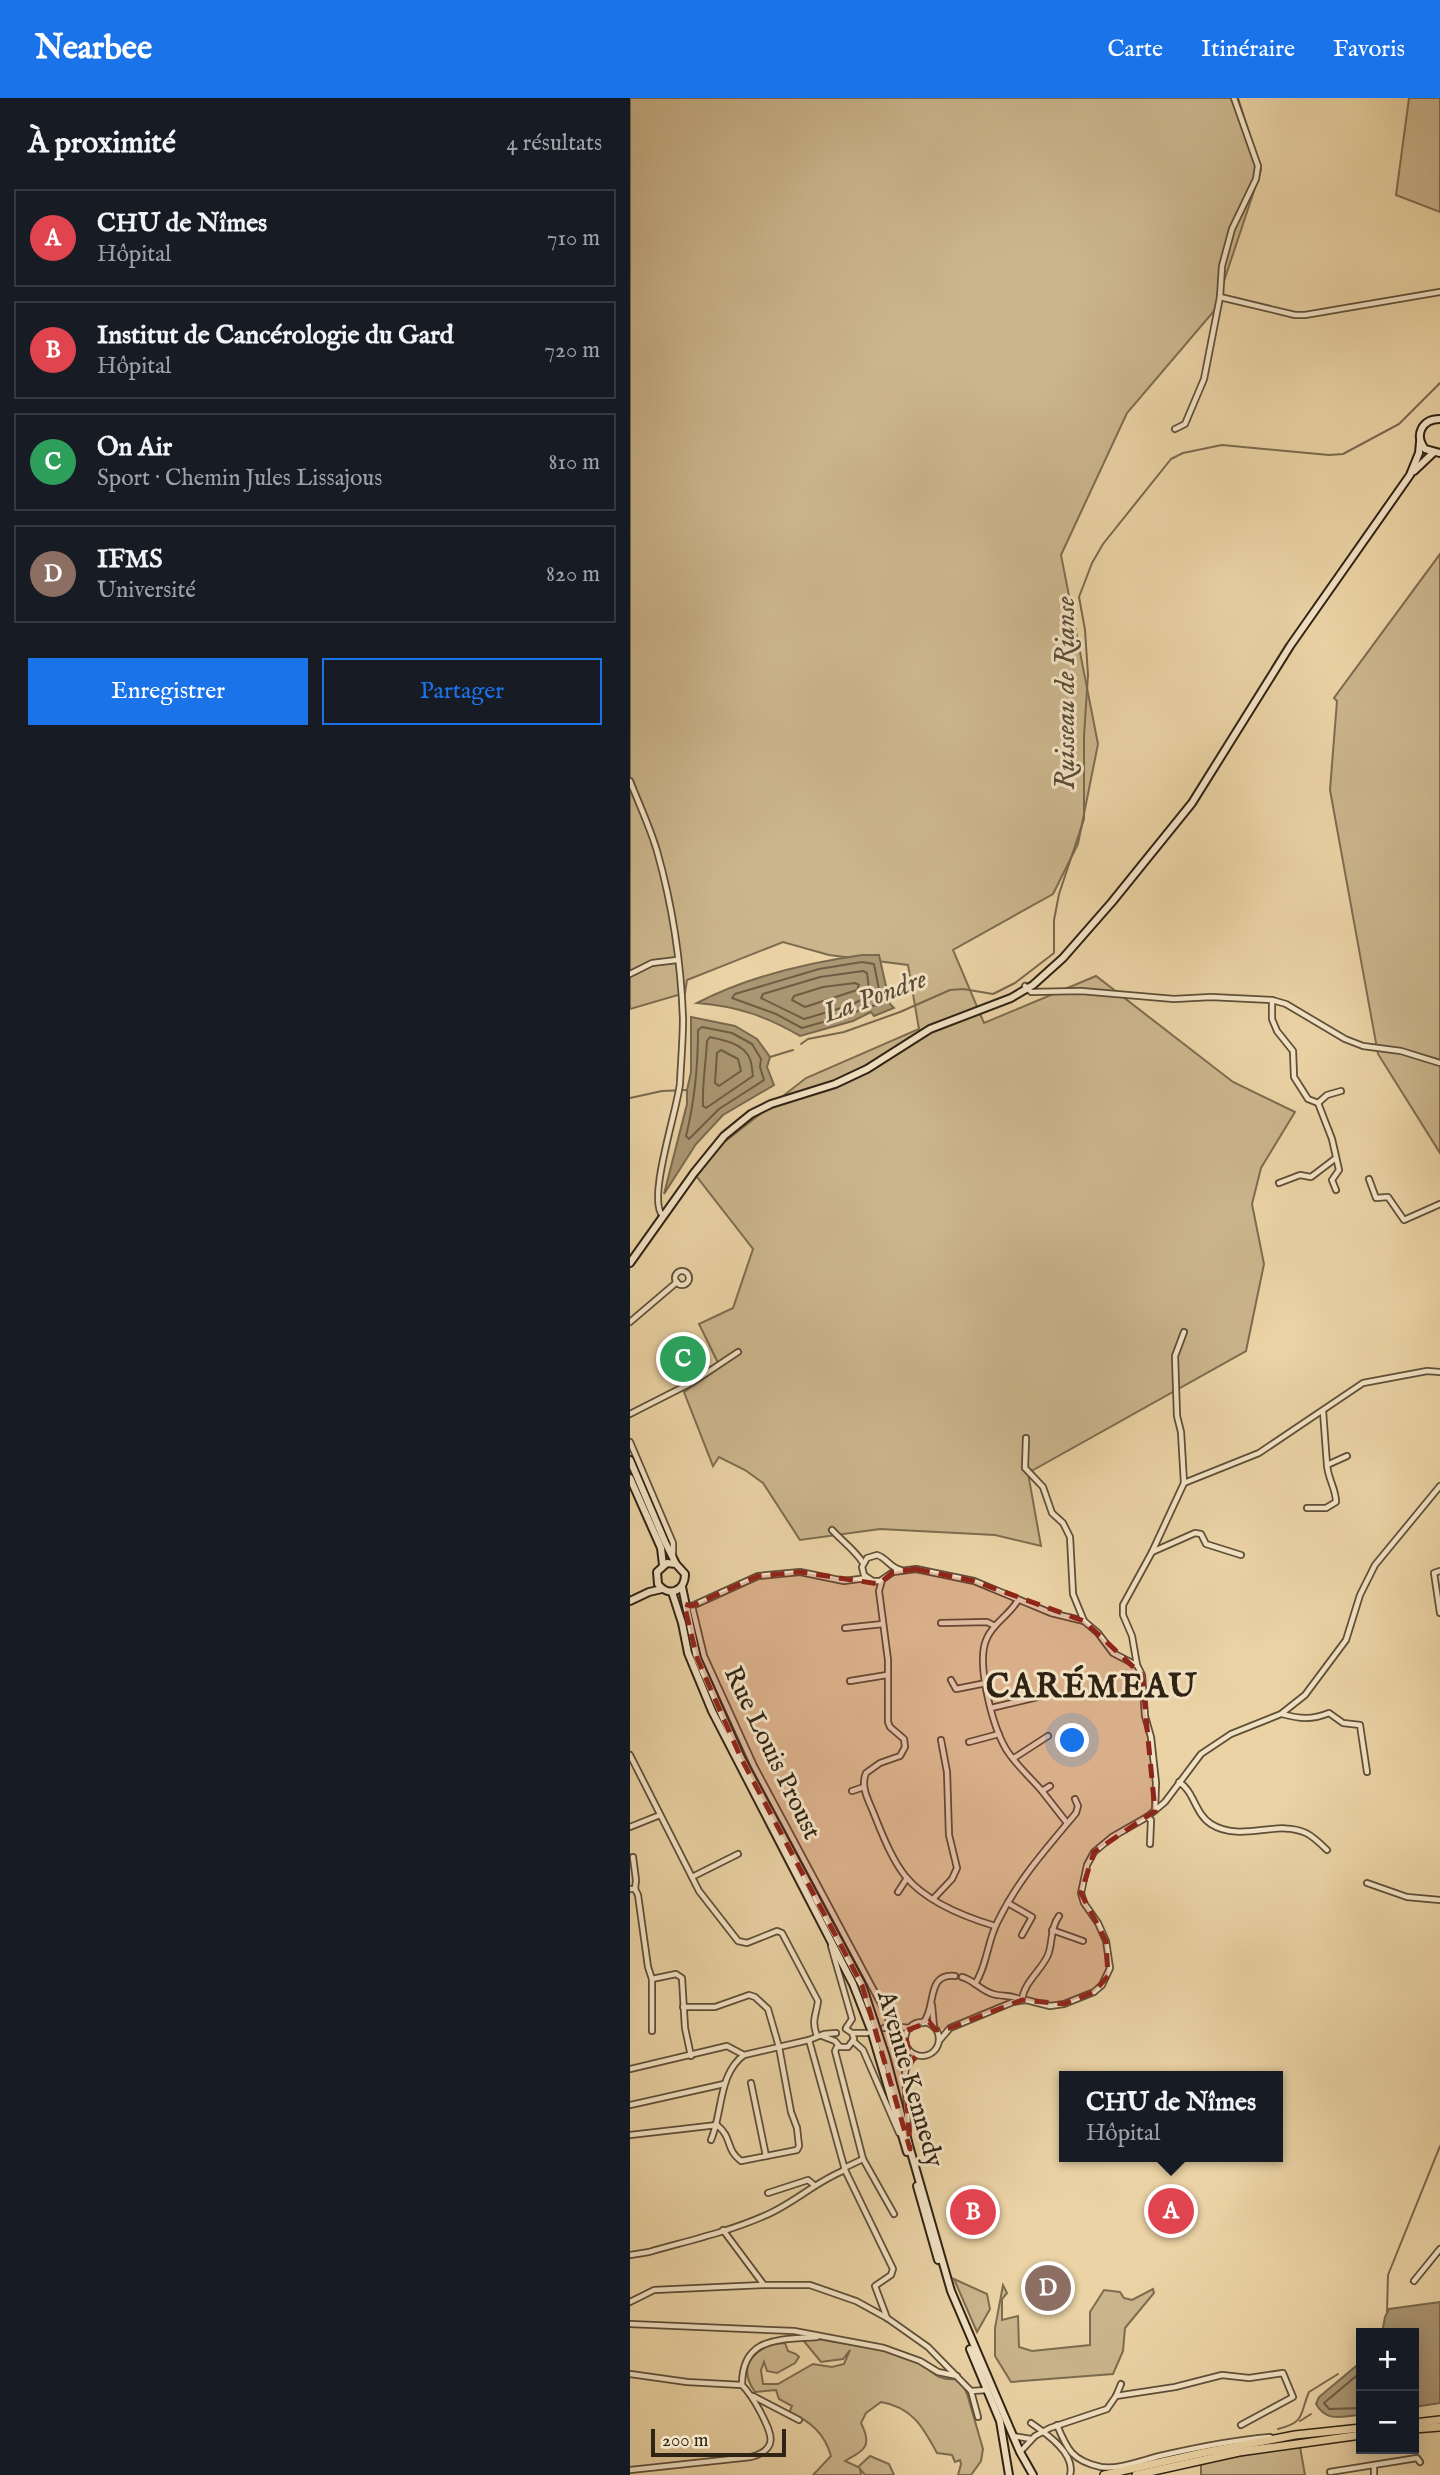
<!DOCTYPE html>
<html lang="fr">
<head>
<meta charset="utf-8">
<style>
  :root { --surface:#171b24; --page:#20242c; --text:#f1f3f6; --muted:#9ea1a6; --line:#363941; --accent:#1a73e8 }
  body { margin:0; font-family:"IM FELL English",serif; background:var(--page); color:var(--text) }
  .controls { position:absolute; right:21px; bottom:21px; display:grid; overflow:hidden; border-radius:0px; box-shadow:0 4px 18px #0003 }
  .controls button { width:63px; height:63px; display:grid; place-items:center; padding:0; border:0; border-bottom:2px solid var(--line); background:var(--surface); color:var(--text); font:35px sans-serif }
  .scale { position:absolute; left:21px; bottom:18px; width:135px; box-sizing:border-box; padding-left:7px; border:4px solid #2f2314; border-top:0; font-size:19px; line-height:24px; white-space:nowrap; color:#2f2314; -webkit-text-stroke:5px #f2e2c4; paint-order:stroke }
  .you { position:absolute; left:443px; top:1643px; width:24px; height:24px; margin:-18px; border:5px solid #fff; border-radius:50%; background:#1a73e8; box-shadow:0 0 0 10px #1a73e833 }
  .badge { display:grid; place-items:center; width:46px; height:46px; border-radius:50%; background:var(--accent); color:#fff; font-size:23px; font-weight:700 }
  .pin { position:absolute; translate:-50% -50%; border:4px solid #fff; box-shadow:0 2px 7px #0006 }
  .popup { position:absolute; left:429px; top:1973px; width:224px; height:91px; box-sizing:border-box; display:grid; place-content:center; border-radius:0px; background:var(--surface); filter:drop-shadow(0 2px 5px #0005); font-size:23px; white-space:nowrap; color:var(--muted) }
  .popup b { font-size:26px; color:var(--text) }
  .popup::after { content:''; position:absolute; left:50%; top:100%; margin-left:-14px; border:14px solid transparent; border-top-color:var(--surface) }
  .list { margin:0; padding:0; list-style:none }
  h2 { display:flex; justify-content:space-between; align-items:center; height:91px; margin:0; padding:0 28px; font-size:30px }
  h2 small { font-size:23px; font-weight:400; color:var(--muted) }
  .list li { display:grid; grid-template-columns:46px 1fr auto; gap:21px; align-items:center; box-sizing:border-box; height:98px; margin:0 14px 14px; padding:0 14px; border:2px solid var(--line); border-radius:0px }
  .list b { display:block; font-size:26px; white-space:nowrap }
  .list p { margin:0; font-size:23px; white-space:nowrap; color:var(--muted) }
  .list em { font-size:23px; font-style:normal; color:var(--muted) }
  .actions { display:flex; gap:14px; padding:21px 28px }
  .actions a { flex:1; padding:16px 0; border:2px solid var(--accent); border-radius:0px; text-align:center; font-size:24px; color:var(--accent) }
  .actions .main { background:var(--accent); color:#fff }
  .map { position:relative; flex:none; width:810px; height:2377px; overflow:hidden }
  header { display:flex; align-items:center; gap:42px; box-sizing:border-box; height:98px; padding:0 35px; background:var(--accent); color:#fff }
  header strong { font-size:33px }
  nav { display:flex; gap:38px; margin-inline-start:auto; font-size:24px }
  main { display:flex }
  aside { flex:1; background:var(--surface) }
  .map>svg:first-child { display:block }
</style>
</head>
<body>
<header>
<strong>Nearbee</strong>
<nav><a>Carte</a><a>Itinéraire</a><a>Favoris</a></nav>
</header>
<main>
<aside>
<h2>À proximité<small>4 résultats</small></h2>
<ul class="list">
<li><span class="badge" style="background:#e0444e">A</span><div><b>CHU de Nîmes</b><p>Hôpital</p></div><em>710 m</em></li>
<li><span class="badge" style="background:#e0444e">B</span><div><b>Institut de Cancérologie du Gard</b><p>Hôpital</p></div><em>720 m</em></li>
<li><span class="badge" style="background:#2e9e5b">C</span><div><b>On Air</b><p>Sport · Chemin Jules Lissajous</p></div><em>810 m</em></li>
<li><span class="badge" style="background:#8d6e63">D</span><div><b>IFMS</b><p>Université</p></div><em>820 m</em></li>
</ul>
<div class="actions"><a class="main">Enregistrer</a><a>Partager</a></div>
</aside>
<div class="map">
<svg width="810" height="2377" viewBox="0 0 810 2377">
  <rect width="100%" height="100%" fill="#ebd3a5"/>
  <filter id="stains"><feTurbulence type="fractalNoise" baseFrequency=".00286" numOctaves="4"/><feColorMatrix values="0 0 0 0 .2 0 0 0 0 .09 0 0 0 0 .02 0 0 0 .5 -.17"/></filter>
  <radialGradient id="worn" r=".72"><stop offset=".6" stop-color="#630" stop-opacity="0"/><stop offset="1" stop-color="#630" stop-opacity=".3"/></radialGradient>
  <g fill="#cbb58c" stroke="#7d6c50" stroke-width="2">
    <polygon points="0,0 608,0 631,72 584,213 497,315 431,457 468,646 448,746 423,796 323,852 354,925 466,878 603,984 665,1014 631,1070 622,1106 634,1166 616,1253 398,1375 411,1448 365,1437 250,1431 170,1442 133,1385 115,1372 89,1359 83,1368 54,1294 90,1269 69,1226 103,1210 123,1151 64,1075 93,1045 176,980 289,931 278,867 199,857 153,844 57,882 55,895 0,911"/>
    <polygon points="779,0 810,0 810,114 766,97"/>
    <polygon points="810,456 810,1055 748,956 700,692 707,603 704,600"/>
    <polygon points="324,2181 357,2196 360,2211 347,2234"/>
    <polygon points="373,2187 377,2195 372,2201 372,2222 388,2218 389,2249 402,2253 460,2247 460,2214 474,2192 490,2194 494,2200 502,2202 523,2191 524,2195 495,2230 493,2253 483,2276 381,2284 365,2258 365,2230"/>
    <path d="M188,2241C220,2247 256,2250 286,2263C302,2271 305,2283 325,2281L334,2289L338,2299L353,2351L351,2363L341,2377H328L331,2366L330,2362L325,2364L322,2357L307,2355C293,2329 282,2309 251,2304L236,2315L231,2325C243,2349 234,2352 215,2363L228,2369L240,2358L259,2366L264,2377H235L230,2371L231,2377H183L201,2358C195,2337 180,2322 159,2315L162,2308L149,2301L146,2292L125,2294C105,2266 127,2247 155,2245L158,2253L166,2256L169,2259L165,2265L147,2275L137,2273L134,2264L131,2272L133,2286H148L183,2266L202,2269L214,2266L220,2252L213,2261L191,2264L173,2242Z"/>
    <polygon points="670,2349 675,2377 571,2377 571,2365 643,2352"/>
  </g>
  <g fill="#ab9774" stroke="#79694e" stroke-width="2">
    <path d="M232,857H249L260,906L264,910L244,918L241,914L223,923L170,938C136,918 106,908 67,905C117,879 176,865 232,857Z"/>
    <polygon points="61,919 105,928 127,941 140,959 137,969 144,987 93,1017 66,1046 34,1096 57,1006 57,992 61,974"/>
    <polygon points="810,2204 810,2305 784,2309 784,2235 752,2235 755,2219 759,2211"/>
    <path d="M731,2264V2317C712,2318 697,2325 686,2306L689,2299Z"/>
  </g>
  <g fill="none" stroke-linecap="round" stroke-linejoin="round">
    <g stroke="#6d5d44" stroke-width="2">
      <polygon points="232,864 244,866 252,907 238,908 221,916 172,930 146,916 102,900 105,896 189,871"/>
      <polygon points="233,873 237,875 240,898 218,908 174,921 131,900 133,896 190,879"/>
      <polygon points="225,885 229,887 227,892 175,909 162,902 164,898 193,889"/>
      <path d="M72,929L102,935L122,946L131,961L130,969L134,982L89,1011L59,1041L56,1038C65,1002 68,968 68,932Z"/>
      <path d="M80,939C94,942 114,946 120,961C122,966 122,972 123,978L76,1010L73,1008C72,986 76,965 77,943Z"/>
      <polygon points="91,952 108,961 111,973 89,988 85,985 87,955"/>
      <polyline points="731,2274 694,2305 699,2311 731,2310"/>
    </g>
    <g stroke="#79694e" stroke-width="2">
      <polyline points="171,946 178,941 214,934 270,914 320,892 333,891 363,896 385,885 424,855 424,822 429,796 454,721 454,638 458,577 455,532 449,499 462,465 473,446 541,361 553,355 592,347 699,357 713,356 769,326 810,285"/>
      <polyline points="140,959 163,952"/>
      <polyline points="0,1000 32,993 57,992"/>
      <polyline points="757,2214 758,2177 810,2048"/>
      <polyline points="670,2323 681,2316"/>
      <path d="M648,2331C676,2324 669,2317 679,2294L708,2276"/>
    </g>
    <g stroke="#5e4f38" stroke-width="8">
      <g id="street">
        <polyline points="590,199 665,217 675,217 810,194"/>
        <polyline points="545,331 555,326 574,281 590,199 592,168 602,131 626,81 628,68 604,0"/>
        <path d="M0,683C9,706 20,729 27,753C42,806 51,865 53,921C53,942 51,963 50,985C48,1010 16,1103 33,1118"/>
        <polyline points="0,876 22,865 47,862"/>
        <polyline points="395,888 401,894 451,893 544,901 581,899 642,902 656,906 715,941 733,948 771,953 810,965"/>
        <polyline points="642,902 642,921 647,933 663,953 664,979 678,1001 688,1005 702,1041 709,1072 702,1082 706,1092"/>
        <polyline points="688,1005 697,997 711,993"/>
        <polyline points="739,1081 746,1100 758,1099 774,1122 810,1106"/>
        <polyline points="649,1085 670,1077 681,1079 706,1060"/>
        <circle cx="52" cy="1180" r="7"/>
        <polyline points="0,1224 47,1184"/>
        <polyline points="693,1313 697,1367 717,1358"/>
        <polyline points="0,1316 63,1284 108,1254"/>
        <polyline points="396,1340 395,1370 413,1389 422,1415 433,1425 440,1439 443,1496 454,1523"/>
        <polyline points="0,1344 43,1445 43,1459"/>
        <polyline points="554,1385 551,1334 547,1318 545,1258 554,1234"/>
        <path d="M677,1410H696L706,1404C706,1391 698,1381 697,1367"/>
        <path d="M202,1432C212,1443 226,1453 233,1465"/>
        <polyline points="522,1454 565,1435 571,1436 576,1446 611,1457"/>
        <path d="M271,1472C260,1470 257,1460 247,1457L237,1460L232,1469L234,1477L243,1483H250L263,1474L286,1471L344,1483L421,1515L454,1523L468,1535L483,1555L506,1567"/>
        <polyline points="810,1473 804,1475 810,1515"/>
        <path d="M252,1482L249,1493L258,1562V1624L260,1629L274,1641L275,1649L270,1658L250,1665L236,1675C230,1689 239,1703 244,1716C252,1736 262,1762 276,1779C297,1804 335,1819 365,1828"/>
        <path d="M388,1502C380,1517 364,1524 357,1540C345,1564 363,1629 376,1651C385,1666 400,1679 412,1693L420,1688"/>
        <polyline points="62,1508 74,1558 124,1668 258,1919 260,1928"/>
        <polyline points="62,1508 128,1478 170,1474 214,1483 237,1480"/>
        <polyline points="311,1525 357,1524 365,1528"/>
        <polyline points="215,1530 253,1526"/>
        <polyline points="321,1582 326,1591 356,1585"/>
        <polyline points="220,1583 257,1577"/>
        <polyline points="361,1610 416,1597"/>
        <path d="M652,1616C670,1621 682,1622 699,1615L713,1625L730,1627L737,1674"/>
        <polyline points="339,1644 369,1636"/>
        <path d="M0,1657L69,1793L108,1843L117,1845L147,1833L152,1835L188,1903C186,1919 181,1921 187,1938"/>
        <polyline points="384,1660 418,1638"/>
        <path d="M549,1684C564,1693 565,1716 581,1726C611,1745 647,1721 676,1735C684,1739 691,1746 697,1752"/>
        <polyline points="222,1693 234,1689"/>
        <polyline points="412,1693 437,1725"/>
        <polyline points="525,1712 526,1685 521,1639 515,1618 512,1577 507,1567 502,1538 493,1517 493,1507 522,1454 554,1385 629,1355 733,1285 797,1273 810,1274"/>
        <polyline points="517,1719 521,1722 520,1746"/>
        <polyline points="0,1729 30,1717"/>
        <polyline points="3,1759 6,1782 5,1791"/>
        <polyline points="62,1779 108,1756"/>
        <polyline points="737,1785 777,1799 810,1802"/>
        <polyline points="0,1791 5,1791 8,1797 18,1869 22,1881 22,1933"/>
        <polyline points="268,1794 277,1780"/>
        <polyline points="304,1800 322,1781 327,1770 319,1737 317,1674 311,1642"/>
        <polyline points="378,1805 402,1819 392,1837"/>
        <polyline points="422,1832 453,1843"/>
        <polyline points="201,1848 222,1921 216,1930"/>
        <path d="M332,1879C344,1882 351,1893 363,1896C372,1899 382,1896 391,1902"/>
        <polyline points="22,1881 46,1876 52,1880 55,1930 61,1958"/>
        <path d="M345,1886C357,1868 357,1845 367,1825C387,1783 416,1751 446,1715L448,1708L445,1701"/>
        <path d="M392,1902C394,1884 411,1873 418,1857C423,1844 420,1830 429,1818"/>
        <polyline points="302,1907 304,1929"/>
        <circle cx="292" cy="1941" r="17"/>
        <path d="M293,1925C307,1910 295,1875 325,1878"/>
        <polyline points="261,1928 275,1939"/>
        <polyline points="254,1930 260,1928 280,1930"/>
        <polyline points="223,1935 237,1935"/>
        <polyline points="192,1938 205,1943 210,1949 218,1949 224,1941 222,1935 216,1931"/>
        <polyline points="179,1942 215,2072 263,2171 261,2177 245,2188 257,2220"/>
        <polyline points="223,1943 233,1952 269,2035"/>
        <polyline points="309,1943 320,1930 383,1904 396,1902 420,1908 434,1906 464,1894 472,1887 480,1870 476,1843 468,1825 454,1805 451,1795 457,1767 464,1754 482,1739 517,1719 535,1704 571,1656 601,1636 651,1616 675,1597 716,1542 730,1497 745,1467 810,1388"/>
        <polyline points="208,1947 205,1953 233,2061 264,2116"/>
        <polyline points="0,1971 97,1948 114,1957"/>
        <polyline points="121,1985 136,2058"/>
        <polyline points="0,2007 94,1986"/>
        <polyline points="278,2033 275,1975 277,1966 286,1957"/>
        <path d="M0,2037L87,2027C103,2040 95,2051 111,2063L167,2052L169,2048L167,2030L161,2014L149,1949L138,1911L125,1899L119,1897L85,1909H53"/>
        <path d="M81,2042C93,2014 88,1976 114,1957L179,1942L194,1936L206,1935"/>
        <polyline points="214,2070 233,2061"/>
        <polyline points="138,2095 178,2082 184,2087"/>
        <polyline points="93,2132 134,2187 180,2187 226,2203 257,2220 298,2249 341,2293"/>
        <path d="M0,2157L19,2154C57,2143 98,2134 134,2118C163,2106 185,2084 215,2072"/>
        <polyline points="784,2183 810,2151"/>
        <polyline points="0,2204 24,2192 133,2187"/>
        <polyline points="0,2226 164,2233 254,2250 290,2263 308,2274 327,2278"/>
        <polyline points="0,2276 57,2284 112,2287"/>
        <polyline points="341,2293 348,2319"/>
        <polyline points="341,2293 357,2292"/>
        <polyline points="123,2298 169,2322"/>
        <polyline points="486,2298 545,2289 592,2277 619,2280 653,2275 663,2299 611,2327"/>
        <path d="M401,2325C417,2336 446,2356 440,2377"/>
        <path d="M427,2327C437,2351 442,2363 471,2369C490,2372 515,2361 534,2357C569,2349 603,2342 640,2339"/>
        <polyline points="383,2338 401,2341"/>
        <polyline points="390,2354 405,2338 420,2330 477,2311 486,2298 491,2286"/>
        <polyline points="744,2369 744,2377"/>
        <path d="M0,2372L121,2359C150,2351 141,2335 131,2315C125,2304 121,2296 112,2287C112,2238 150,2242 187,2239"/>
        <polyline points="700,2374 787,2360 790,2364"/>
      </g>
    </g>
    <g stroke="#2f2314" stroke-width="10">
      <g id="secondary">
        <path d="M810,321C792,321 784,337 795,351L810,355"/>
        <polyline points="784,373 803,355"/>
        <polyline points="0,1165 64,1075 94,1038 121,1016 141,1006 205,986 237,971 300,931 381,900 403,887 433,860 482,804 562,705 660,548 780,377 789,355 790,344"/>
        <path d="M0,1362L35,1444L46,1466L55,1476C55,1493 39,1500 28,1486L27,1474L37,1465L46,1466"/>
        <polyline points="0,1380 31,1450 33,1467"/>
        <polyline points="52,1489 67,1560 111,1660 232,1887 256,1959 280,2051 321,2193 390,2354 403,2377"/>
        <polyline points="42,1494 52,1525 58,1555 82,1613 223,1886 241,1932 277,2054"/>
        <polyline points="0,1503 19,1494 32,1491"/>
        <polyline points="287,2088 308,2162"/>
        <polyline points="340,2251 370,2323 379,2377"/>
      </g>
    </g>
    <g stroke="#2f2314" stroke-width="10">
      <g id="primary">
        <polyline points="784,2325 810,2322"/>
        <polyline points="784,2331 810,2329"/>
        <polyline points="474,2377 572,2355 665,2337 731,2330"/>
        <polyline points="506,2377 609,2354 731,2337"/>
      </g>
    </g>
    <use href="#street" stroke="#f2e2c4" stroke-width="4.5"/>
    <use href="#secondary" stroke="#f2e2c4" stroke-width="6"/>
    <use href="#primary" stroke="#ebd3a5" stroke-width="7"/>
  </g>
  <path fill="#8f2418" fill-opacity="0.2" stroke="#8f2418" stroke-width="5" stroke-dasharray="14 9" stroke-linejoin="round" d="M286,1471L344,1483L454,1523L512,1577L525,1713L464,1754L451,1795L476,1843L478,1878L464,1894L434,1906L392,1902L320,1930L306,1932L299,1924L275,1933L278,1951L286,1957L275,1975L280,2051L232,1887L111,1660L67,1560L54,1506L62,1508L128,1478L170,1474L249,1486L263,1474Z"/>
  <g text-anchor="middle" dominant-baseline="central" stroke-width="6" stroke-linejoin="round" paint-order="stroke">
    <g font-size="26" fill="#2f2314" stroke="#f2e2c4">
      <text transform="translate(142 1655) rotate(64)">Rue Louis Proust</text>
      <text transform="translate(280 1981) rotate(74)">Avenue Kennedy</text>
    </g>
    <g font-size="28" font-style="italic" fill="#5a4c36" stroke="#f2e2c4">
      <text transform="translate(436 595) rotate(-90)">Ruisseau de Rianse</text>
      <text transform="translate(245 899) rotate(-20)">La Pondre</text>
    </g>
    <g font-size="33" font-weight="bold" letter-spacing="2" fill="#2f2314" stroke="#f2e2c4">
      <text x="462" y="1590">CARÉMEAU</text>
    </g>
  </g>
  <rect width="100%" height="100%" filter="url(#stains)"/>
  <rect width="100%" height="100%" fill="url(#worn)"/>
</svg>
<div class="controls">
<button>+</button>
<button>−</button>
</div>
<div class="scale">200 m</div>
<div class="you"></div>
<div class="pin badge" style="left:541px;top:2113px;background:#e0444e">A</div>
<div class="popup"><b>CHU de Nîmes</b>Hôpital</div>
<div class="pin badge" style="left:343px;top:2114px;background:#e0444e">B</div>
<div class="pin badge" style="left:53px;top:1261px;background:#2e9e5b">C</div>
<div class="pin badge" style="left:418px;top:2190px;background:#8d6e63">D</div>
</div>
</main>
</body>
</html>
